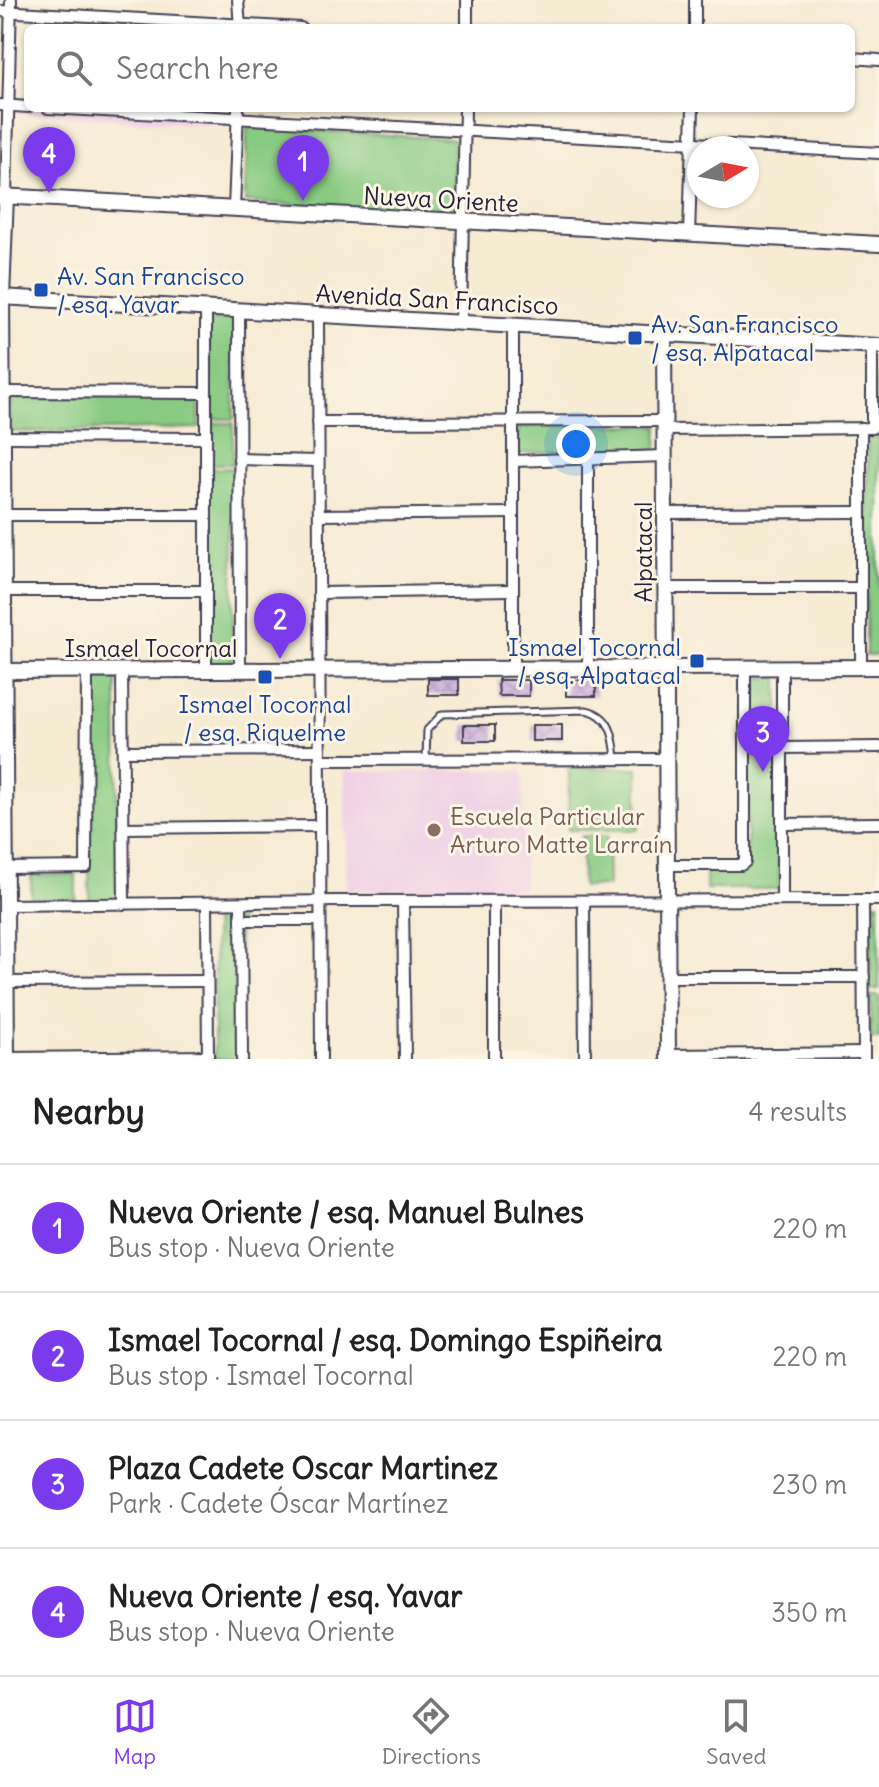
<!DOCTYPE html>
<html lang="en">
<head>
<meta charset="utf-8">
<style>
  :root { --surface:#fff; --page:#f6f6f6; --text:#222; --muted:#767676; --line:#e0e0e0; --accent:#7c3aed }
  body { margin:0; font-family:Delius,sans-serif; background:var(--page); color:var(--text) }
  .compass { position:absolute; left:687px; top:136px; width:72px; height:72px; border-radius:50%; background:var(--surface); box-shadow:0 2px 6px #0004; rotate:80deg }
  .you { position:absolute; left:576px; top:444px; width:28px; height:28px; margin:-20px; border:6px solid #fff; border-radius:50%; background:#1a73e8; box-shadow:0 0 0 12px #1a73e833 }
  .badge { display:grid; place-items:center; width:52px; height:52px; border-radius:50%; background:var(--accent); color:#fff; font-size:26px; font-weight:700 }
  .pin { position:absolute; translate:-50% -66px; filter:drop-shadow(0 2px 4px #0008) }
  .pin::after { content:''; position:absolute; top:42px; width:28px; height:24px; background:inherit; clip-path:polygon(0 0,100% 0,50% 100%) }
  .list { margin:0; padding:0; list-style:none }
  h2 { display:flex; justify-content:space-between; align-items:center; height:104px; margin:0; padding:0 32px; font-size:34px }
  h2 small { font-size:26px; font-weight:400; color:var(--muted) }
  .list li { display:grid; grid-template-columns:52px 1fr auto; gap:24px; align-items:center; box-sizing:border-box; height:128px; padding:0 32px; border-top:2px solid var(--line) }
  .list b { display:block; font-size:30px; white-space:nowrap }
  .list p { margin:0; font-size:26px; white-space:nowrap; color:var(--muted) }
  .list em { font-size:26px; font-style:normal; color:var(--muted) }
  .icon { flex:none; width:44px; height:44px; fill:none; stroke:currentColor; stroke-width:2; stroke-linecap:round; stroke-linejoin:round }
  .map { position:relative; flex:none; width:879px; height:1059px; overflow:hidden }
  .search { position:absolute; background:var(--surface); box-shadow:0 2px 6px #0004; left:24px; right:24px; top:24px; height:88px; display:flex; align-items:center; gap:20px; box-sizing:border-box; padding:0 28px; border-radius:12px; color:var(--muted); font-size:30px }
  .sheet { height:616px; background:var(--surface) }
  nav { display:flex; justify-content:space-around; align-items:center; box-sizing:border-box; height:112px; border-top:2px solid var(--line); background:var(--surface); font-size:22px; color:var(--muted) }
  nav a { display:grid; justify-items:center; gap:4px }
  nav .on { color:var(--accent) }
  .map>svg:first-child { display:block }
</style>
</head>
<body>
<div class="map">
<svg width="879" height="1059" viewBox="0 0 879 1059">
  <defs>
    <pattern id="building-cross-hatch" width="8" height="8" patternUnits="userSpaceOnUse" patternTransform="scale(2)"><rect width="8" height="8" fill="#ccb1dc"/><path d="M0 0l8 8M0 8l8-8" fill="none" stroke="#af98be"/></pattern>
  </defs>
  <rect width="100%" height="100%" fill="#fcf5e5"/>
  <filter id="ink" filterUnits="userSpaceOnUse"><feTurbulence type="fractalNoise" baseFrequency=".0125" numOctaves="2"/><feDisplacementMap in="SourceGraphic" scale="16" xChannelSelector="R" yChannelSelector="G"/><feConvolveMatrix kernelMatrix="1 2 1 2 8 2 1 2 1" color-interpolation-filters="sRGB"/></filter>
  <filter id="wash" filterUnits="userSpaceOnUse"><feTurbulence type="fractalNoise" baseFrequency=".006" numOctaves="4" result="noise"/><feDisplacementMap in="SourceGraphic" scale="32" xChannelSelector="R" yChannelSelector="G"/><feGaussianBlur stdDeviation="1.8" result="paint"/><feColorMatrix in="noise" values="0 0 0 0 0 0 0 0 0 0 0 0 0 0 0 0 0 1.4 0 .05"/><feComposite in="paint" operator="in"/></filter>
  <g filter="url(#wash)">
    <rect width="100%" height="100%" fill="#f6ebd3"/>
    <g fill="#f0d0e5">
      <polygon points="15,96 28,96 28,108 230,108 229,126 15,113"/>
      <polygon points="523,770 524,889 346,890 345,771"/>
    </g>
    <g fill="#88ca82" stroke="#55765e" stroke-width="2">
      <polygon points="247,127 454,139 455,213 245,202"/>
      <polygon points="209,319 234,319 234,419 208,419"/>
      <polygon points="879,354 879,655 866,656 868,438 876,438 876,356"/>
      <polygon points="199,394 199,428 11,432 10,397"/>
      <rect x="209" y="423" width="24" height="41"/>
      <polygon points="658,425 657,450 519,453 518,426"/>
      <polygon points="235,468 232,665 210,664 208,469"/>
      <polygon points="778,677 779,889 706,889 706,867 747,867 747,678"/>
      <polygon points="91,678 117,679 118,903 89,903"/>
      <polygon points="569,768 638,768 638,830 568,830"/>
      <polygon points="581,836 607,836 608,886 582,887"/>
      <polygon points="76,874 76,899 31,900 31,875"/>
      <polygon points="870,902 879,902 879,989 870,990"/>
      <polygon points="214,915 239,915 238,1059 214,1059"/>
      <polygon points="871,996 879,996 879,1039 870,1038"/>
    </g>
    <g id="blocks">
      <g fill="url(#building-cross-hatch)">
        <rect x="428" y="679" width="31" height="16"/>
        <polygon points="498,680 529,680 529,696 499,696"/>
        <rect x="566" y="680" width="30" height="16"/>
        <rect x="464" y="725" width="31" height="16"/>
        <rect x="532" y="725" width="30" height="16"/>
      </g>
    </g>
  </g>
  <g filter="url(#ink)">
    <use href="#blocks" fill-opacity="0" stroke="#424052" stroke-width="2"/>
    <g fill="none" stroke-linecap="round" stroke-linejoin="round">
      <g stroke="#424052" stroke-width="9">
        <path id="lane" d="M426,758L427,730L442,714L586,710C611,715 614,736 616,759"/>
      </g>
      <g stroke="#424052" stroke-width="14">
        <g id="street">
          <polyline points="238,0 240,28"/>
          <polyline points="0,11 301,28"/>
          <polyline points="467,28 467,0"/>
          <polyline points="695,28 695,0"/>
          <polyline points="851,58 879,60"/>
          <polyline points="0,105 28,107"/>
          <polyline points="48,108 879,153"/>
          <polyline points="6,196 11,0"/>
          <polyline points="234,209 238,108"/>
          <polyline points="689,235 693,108"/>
          <polyline points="239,310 240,670"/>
          <polyline points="318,314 321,1059"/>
          <polyline points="461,322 465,108"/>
          <polyline points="513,325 513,669"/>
          <polyline points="3,392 206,393"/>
          <polyline points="318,422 665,421"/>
          <polyline points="665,430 872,428 872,345"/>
          <polyline points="3,437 206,438"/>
          <polyline points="239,459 318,461"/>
          <polyline points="588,459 588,669"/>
          <polyline points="513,461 665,456"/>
          <polyline points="665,513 861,512"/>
          <polyline points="4,515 206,515"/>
          <polyline points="319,515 513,513"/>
          <polyline points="666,588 861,588"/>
          <polyline points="4,591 206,591"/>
          <polyline points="319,593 513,590"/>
          <polyline points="861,667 861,428"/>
          <polyline points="122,670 124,904"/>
          <polyline points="206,670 206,308"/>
          <polyline points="782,748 879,747"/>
          <polyline points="123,751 320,750"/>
          <polyline points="320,760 667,759"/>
          <polyline points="782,824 879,823"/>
          <polyline points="123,828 320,826"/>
          <polyline points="667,865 741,865 745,862 745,668"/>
          <polyline points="6,868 86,867 87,670"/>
          <polyline points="782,900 782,668"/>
          <polyline points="863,900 864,1058"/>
          <polyline points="403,901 405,1059"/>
          <polyline points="494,901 494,1059"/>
          <polyline points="584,901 585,1059"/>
          <polyline points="241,903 242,1059"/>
          <polyline points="207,904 208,1059"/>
          <polyline points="6,905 338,901 879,900"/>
          <polyline points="241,920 320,920"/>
          <polyline points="668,977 864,977"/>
          <polyline points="6,982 207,981"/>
          <polyline points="668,1055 864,1053"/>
          <polyline points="7,1058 208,1056"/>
        </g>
      </g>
      <g stroke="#424052" stroke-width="18">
        <g id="secondary">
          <polyline points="0,196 879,244"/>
          <polyline points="6,196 2,297 7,1059"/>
          <polyline points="0,297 879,346"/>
          <polyline points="664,334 668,1059"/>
          <polyline points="0,671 879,667"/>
        </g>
      </g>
      <use href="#lane" stroke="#fff" stroke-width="5"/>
      <use href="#street" stroke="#fff" stroke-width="10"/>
      <use href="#secondary" stroke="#fff" stroke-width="14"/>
    </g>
  </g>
  <g fill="#1a4fb4" stroke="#fcf5e5" stroke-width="3">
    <rect x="33" y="282" width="16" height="16" rx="4"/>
    <rect x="627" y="330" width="16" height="16" rx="4"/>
    <rect x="689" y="653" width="16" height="16" rx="4"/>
    <rect x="257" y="669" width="16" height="16" rx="4"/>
  </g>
  <circle fill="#8d6e63" stroke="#fcf5e5" stroke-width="3" cx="434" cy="830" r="8"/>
  <g text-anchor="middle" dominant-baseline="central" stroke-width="6" stroke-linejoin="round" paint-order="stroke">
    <g font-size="24" fill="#22223b" stroke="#fcf5e5">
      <text transform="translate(441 199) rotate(3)">Nueva Oriente</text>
      <text transform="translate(437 299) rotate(3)">Avenida San Francisco</text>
      <text transform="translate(643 552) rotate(-90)">Alpatacal</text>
      <text x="151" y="648">Ismael Tocornal</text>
    </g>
    <g font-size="24" fill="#164399" stroke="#fcf5e5" text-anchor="start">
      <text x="57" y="276">Av. San Francisco<tspan x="57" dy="28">/ esq. Yavar</tspan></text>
      <text x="651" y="324">Av. San Francisco<tspan x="651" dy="28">/ esq. Alpatacal</tspan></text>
      <text x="681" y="647" text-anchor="end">Ismael Tocornal<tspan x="681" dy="28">/ esq. Alpatacal</tspan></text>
      <text x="265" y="704" text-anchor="middle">Ismael Tocornal<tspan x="265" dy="28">/ esq. Riquelme</tspan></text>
    </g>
    <g font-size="24" fill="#785e54" stroke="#fcf5e5" text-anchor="start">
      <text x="450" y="816">Escuela Particular<tspan x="450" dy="28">Arturo Matte Larraín</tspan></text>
    </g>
  </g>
</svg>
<svg class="compass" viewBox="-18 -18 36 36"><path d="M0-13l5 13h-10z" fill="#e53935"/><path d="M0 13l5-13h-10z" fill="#767676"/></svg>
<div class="you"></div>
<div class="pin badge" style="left:303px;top:201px">1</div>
<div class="pin badge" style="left:280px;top:659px">2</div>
<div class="pin badge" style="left:763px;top:772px">3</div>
<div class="pin badge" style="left:49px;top:193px">4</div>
<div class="search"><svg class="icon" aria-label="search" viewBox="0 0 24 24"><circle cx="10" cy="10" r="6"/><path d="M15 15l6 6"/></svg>Search here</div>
</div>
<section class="sheet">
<h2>Nearby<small>4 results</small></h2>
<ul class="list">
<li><span class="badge">1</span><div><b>Nueva Oriente / esq. Manuel Bulnes</b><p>Bus stop · Nueva Oriente</p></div><em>220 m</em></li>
<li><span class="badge">2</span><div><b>Ismael Tocornal / esq. Domingo Espiñeira</b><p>Bus stop · Ismael Tocornal</p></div><em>220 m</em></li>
<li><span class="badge">3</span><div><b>Plaza Cadete Oscar Martinez</b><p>Park · Cadete Óscar Martínez</p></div><em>230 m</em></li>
<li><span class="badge">4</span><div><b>Nueva Oriente / esq. Yavar</b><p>Bus stop · Nueva Oriente</p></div><em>350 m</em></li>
</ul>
</section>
<nav>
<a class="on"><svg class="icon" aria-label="map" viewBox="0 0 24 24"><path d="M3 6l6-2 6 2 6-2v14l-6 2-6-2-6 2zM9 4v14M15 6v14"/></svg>Map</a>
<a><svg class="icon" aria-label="directions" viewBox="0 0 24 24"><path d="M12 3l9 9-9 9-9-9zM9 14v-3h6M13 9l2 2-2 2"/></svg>Directions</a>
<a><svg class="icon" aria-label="saved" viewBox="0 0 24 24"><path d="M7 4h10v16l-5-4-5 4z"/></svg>Saved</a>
</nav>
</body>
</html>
